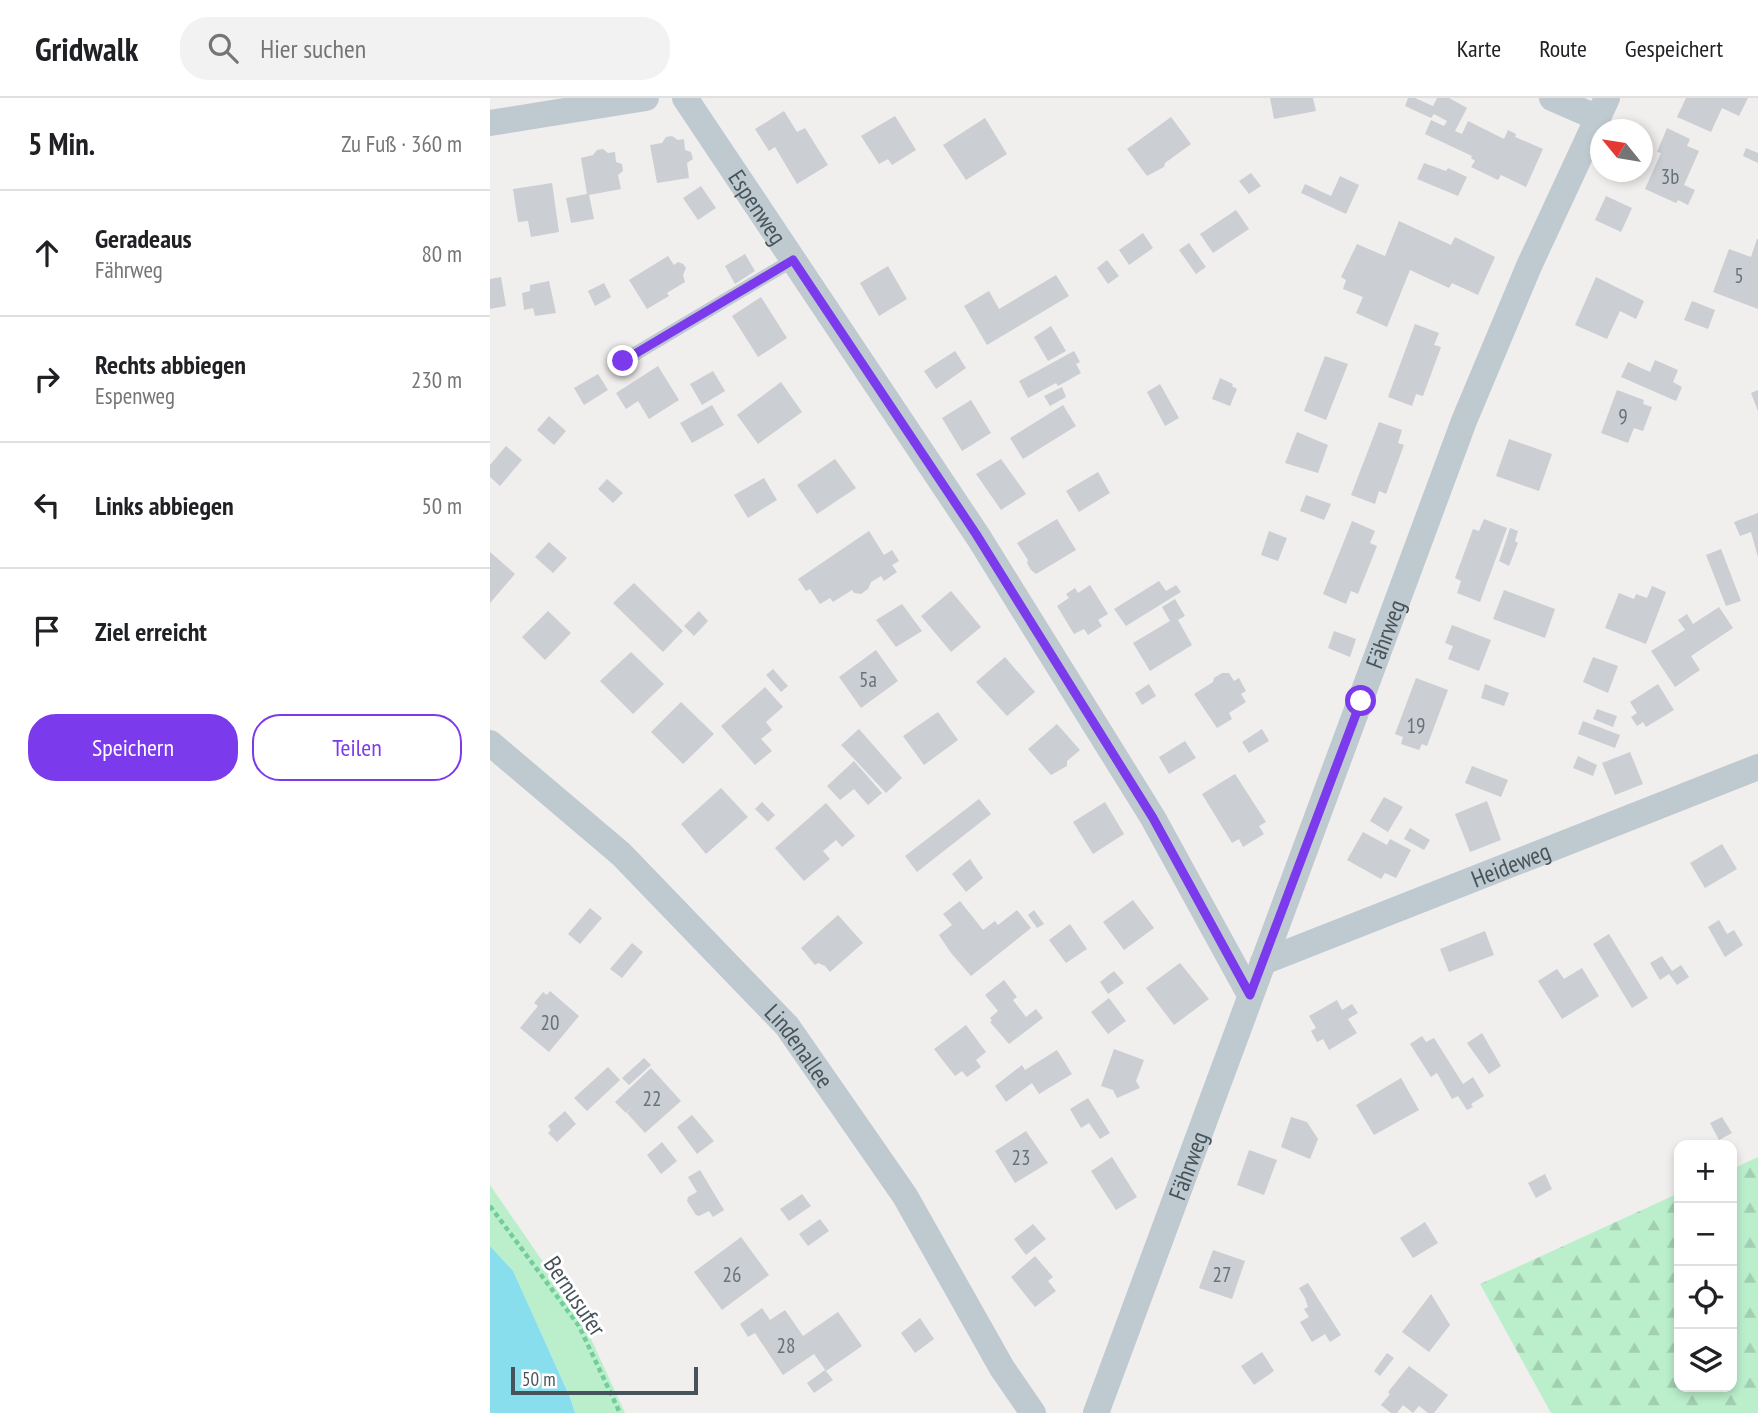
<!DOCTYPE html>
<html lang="de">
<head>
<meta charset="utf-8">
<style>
  :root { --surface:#fff; --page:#f2f2f2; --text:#202124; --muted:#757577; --line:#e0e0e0; --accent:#7c3aed }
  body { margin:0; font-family:"PT Sans Narrow",sans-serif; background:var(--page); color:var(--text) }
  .controls { position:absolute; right:21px; bottom:21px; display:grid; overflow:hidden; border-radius:14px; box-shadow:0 4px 10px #0003 }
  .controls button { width:63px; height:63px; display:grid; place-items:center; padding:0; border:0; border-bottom:2px solid var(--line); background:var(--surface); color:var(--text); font:35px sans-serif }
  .compass { position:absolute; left:1100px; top:21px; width:63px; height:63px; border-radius:50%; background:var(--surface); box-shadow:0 4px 10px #0003; rotate:300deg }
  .scale { position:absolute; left:21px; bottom:18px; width:187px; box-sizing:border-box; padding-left:7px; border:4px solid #46535b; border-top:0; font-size:19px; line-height:24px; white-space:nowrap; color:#46535b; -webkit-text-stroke:5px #fff; paint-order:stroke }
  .stop { position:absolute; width:21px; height:21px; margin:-16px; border:5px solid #7c3aed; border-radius:50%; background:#fff }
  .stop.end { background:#7c3aed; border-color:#fff; box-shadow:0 2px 7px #0008 }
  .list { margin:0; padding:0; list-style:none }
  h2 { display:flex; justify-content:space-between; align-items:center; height:91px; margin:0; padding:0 28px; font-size:30px }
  h2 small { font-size:23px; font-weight:400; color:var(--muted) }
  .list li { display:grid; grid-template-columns:46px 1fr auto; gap:21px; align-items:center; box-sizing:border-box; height:126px; padding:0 28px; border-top:2px solid var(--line) }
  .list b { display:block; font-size:26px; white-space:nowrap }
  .list p { margin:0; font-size:23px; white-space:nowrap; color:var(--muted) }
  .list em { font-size:23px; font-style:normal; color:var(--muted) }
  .actions { display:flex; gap:14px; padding:21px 28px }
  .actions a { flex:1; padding:16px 0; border:2px solid var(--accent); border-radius:28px; text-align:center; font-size:24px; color:var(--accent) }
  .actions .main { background:var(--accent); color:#fff }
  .icon { flex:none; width:38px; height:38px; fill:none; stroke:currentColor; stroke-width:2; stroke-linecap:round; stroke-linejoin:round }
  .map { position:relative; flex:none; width:1268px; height:1315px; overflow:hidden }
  header { display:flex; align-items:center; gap:42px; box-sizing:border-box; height:98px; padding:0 35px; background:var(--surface); border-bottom:2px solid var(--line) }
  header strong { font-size:33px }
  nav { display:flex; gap:38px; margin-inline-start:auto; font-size:24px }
  .search { width:490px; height:63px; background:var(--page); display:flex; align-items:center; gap:18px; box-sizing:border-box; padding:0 24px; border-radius:28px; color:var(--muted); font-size:26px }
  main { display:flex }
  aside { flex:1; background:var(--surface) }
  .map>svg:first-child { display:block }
</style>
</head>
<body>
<header>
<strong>Gridwalk</strong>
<div class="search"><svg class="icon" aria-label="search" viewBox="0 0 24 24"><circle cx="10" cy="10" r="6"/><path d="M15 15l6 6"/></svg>Hier suchen</div>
<nav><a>Karte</a><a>Route</a><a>Gespeichert</a></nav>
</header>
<main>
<aside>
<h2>5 Min.<small>Zu Fuß · 360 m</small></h2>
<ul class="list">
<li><svg class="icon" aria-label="ahead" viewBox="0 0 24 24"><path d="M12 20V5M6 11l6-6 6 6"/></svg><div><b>Geradeaus</b><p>Fährweg</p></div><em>80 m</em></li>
<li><svg class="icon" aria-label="right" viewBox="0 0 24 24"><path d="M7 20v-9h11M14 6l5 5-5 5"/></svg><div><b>Rechts abbiegen</b><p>Espenweg</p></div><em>230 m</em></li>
<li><svg class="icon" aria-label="left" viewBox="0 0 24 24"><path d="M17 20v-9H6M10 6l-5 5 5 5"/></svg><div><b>Links abbiegen</b></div><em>50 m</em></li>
<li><svg class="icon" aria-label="arrive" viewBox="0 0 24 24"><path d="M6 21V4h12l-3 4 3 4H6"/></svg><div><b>Ziel erreicht</b></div></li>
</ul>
<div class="actions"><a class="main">Speichern</a><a>Teilen</a></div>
</aside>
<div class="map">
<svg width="1268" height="1315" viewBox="0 0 1268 1315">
  <defs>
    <pattern id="forest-firs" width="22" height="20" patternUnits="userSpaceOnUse" patternTransform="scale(1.75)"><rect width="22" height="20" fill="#bbefcc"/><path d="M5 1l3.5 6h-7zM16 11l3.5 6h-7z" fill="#a2cfb1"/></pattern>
  </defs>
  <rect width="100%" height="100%" fill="#f1eeee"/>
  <polygon fill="#bbefcc" points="0,1087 91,1219 135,1315 85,1315 80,1298 23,1174 0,1148"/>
  <polygon fill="url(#forest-firs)" points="1268,1059 1268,1315 1061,1315 990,1186 1189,1095 1189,1289 1242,1289 1242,1071"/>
  <polygon fill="#88deec" points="0,1148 23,1173 80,1299 85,1315 0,1315"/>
  <g fill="#cbced3">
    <polygon points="780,0 823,0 826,13 784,21"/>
    <polygon points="918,0 925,0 943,8 947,0 959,0 970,6 977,10 965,33 972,36 978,23 1014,41 1018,32 1026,36 1025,39 1053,51 1036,89 1011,77 1008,82 981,69 985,63 981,60 982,58 935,36 941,22 954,28 957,23 944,16 941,20 915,8"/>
    <polygon points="1196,0 1258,0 1249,18 1232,10 1221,34 1187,19"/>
    <polygon points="294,13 307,34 315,30 338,67 307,86 285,49 279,53 265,31"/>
    <polygon points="405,18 426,52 402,67 398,61 389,66 371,38"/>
    <polygon points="681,19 701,46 675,65 674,69 657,78 637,51"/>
    <polygon points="495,20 517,56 476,82 453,47"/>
    <polygon points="1177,30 1200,41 1197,48 1209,53 1194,87 1205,92 1198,107 1188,102 1186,105 1155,91 1171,55 1167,54"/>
    <polygon points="182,38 188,42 194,41 195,52 201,54 203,61 197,65 199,80 167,85 160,47 172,45 176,39"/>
    <polygon points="1256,50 1268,55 1268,65 1253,58"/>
    <polygon points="113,51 118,55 125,54 126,64 132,66 133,73 128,77 131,91 99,97 104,121 81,125 76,100 97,96 91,60 103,57 107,52"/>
    <polygon points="934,65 956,73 958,70 977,79 968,98 927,81"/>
    <polygon points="761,75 771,88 759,96 749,83"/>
    <polygon points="850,78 869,87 856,116 811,95 815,86 841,98"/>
    <polygon points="62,85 69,134 41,139 38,123 28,124 23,91"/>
    <polygon points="211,88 226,110 208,122 193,100"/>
    <polygon points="1116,98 1142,110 1131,134 1105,122"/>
    <polygon points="746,112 759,131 723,155 710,136"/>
    <polygon points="909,123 961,147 965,139 1005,159 988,197 962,185 959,190 920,172 897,229 866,215 873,199 853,191 856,182 851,179 867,146 895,158"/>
    <polygon points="653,135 663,150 639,167 629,152"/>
    <polygon points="1267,141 1268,141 1268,211 1223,194 1239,151 1261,159"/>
    <polygon points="699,145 716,169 706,176 689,152"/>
    <polygon points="255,156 265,173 245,186 235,168"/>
    <polygon points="178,158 184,167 188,164 193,166 196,170 193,177 195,184 177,195 179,198 157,211 139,182"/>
    <polygon points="617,162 629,178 618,186 607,170"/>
    <polygon points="398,168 417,201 389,218 370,185"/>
    <polygon points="566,177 579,198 497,247 474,208 499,193 509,211"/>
    <polygon points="11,179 16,208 0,211 0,181"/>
    <polygon points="1106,179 1154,203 1146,221 1130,213 1117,241 1085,227"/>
    <polygon points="59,183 66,215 45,218 43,210 34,212 32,195 40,193 40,187"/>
    <polygon points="114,185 121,199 105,208 98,193"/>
    <polygon points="271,199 297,240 268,259 242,218"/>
    <polygon points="1202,203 1225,212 1218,231 1194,222"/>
    <polygon points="925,226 949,235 944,247 951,249 933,298 926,296 922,308 898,299"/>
    <polygon points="561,228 576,253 558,263 544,239"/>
    <polygon points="465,253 476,270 446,291 434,273"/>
    <polygon points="584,253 590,264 586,266 591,275 568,288 566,285 538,300 529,283"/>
    <polygon points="835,258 858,266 836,322 814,313"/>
    <polygon points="1165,262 1188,272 1183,284 1192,289 1186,303 1131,279 1138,264 1160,274"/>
    <polygon points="168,268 189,302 159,321 148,303 136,311 126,295"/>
    <polygon points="223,273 235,293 212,307 200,286"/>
    <polygon points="108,276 118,292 94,307 84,290"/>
    <polygon points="730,280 743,286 742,288 747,291 740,308 722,301"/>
    <polygon points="291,284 312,314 268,346 247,317"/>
    <polygon points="670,286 689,320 675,328 657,294"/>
    <polygon points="572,289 576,299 560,308 554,298"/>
    <polygon points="1127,292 1154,302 1153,306 1162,309 1153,333 1144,330 1138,345 1111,335"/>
    <polygon points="1268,292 1268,313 1261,295"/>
    <polygon points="481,302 501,335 472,353 452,320"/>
    <polygon points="222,307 234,327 202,345 190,325"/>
    <polygon points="573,307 586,328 533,361 520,340"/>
    <polygon points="59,318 76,333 64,347 47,332"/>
    <polygon points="889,324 912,332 908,345 914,347 896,396 889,393 885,406 861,397"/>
    <polygon points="807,334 838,347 828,375 795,365"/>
    <polygon points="1019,341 1062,356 1049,393 1006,378"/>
    <polygon points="16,348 32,362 10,388 0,379 0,367"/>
    <polygon points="345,361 366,390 327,416 307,387"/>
    <polygon points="511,361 536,396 511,412 486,376"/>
    <polygon points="608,374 620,395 589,414 576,393"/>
    <polygon points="274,380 287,402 258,420 244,397"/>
    <polygon points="117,381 133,395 123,405 108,391"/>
    <polygon points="816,397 841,406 834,422 810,413"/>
    <polygon points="1268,415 1268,459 1261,434 1250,438 1244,424"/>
    <polygon points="567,421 586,452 546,476 541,472 537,465 538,462 527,445"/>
    <polygon points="994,421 1017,430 990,504 967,495 971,483 965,480 983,431 989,433"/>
    <polygon points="862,423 885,433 880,445 887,448 868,496 861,493 856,506 833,496"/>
    <polygon points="1020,430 1028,433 1025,443 1028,445 1019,468 1009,463"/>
    <polygon points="379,433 394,457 402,452 409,463 402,467 407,474 394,483 391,478 381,484 378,491 371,496 364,495 362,492 343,504 340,500 330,506 320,491 316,493 308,481"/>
    <polygon points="779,433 797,440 788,463 771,457"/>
    <polygon points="59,444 77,460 63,475 45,459"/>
    <polygon points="1231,451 1251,503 1236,508 1216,457"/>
    <polygon points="0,454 25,476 0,505"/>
    <polygon points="669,483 676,493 686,487 691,494 636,528 624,511"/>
    <polygon points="144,485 193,533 173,554 123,505"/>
    <polygon points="600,487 618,516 608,522 612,528 598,537 594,531 584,536 567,508 579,500 576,496 585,490 588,495"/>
    <polygon points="1162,488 1176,494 1156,546 1115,530 1129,495 1144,501 1146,496 1157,500"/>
    <polygon points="1014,492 1065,511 1055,540 1003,521"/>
    <polygon points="461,493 491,529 461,554 431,518"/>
    <polygon points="685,501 695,518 688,522 702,547 660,573 643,545 680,523 672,509"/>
    <polygon points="412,506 432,533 406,549 386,522"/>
    <polygon points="1229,509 1243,530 1201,558 1210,572 1185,589 1161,553 1195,532 1188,522 1197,516 1203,526"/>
    <polygon points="58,513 81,535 55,562 32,539"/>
    <polygon points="209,513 218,523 204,538 194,528"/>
    <polygon points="962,527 1001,542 989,573 958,561 963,548 955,545"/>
    <polygon points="844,533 866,541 860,559 838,550"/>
    <polygon points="386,552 408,583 371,610 349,579"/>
    <polygon points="141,554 174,586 143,616 110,583"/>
    <polygon points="515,559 545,594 517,618 486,584"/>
    <polygon points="1103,559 1128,568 1118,595 1093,584"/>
    <polygon points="283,571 298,588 291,594 276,577"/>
    <polygon points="732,575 739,575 744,583 749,580 756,593 751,596 756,604 739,615 742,621 727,630 704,596 723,584 724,580"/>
    <polygon points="926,580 958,592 937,648 932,646 929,652 911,646 913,639 905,636"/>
    <polygon points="659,586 666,598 652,607 645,595"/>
    <polygon points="995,586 1019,595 1014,608 991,600"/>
    <polygon points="1168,586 1184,612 1156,629 1153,624 1147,628 1141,619 1147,615 1140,604"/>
    <polygon points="275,589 293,609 276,624 282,632 271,641 282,653 265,667 231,628"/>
    <polygon points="191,604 224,636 193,666 161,634"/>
    <polygon points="1107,611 1127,618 1123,629 1103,621"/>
    <polygon points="448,614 468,642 434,667 413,638"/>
    <polygon points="1093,623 1130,637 1125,650 1088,636"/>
    <polygon points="567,626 590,652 577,663 577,668 561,677 538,651"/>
    <polygon points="369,631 412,680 396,695 351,647"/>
    <polygon points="772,631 779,643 759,655 752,644"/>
    <polygon points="695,643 706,660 679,676 669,659"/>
    <polygon points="1140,654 1153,686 1125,697 1112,665"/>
    <polygon points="1088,658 1107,667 1103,678 1083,670"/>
    <polygon points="364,663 392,695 378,707 364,691 350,702 337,688"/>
    <polygon points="982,668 1018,682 1011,699 975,685"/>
    <polygon points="745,676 776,724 769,728 774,736 753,749 749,741 742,745 712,696"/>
    <polygon points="231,690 258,719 216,756 191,726"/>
    <polygon points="894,699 913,709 898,734 880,723"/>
    <polygon points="489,701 501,716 427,774 415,758"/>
    <polygon points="997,703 1011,742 980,754 965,716"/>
    <polygon points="272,704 285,717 278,724 265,711"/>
    <polygon points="615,704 634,736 603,756 583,724"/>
    <polygon points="336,705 365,738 352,749 346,742 333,753 340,761 314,783 285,750"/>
    <polygon points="920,730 940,742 934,752 914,741"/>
    <polygon points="873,734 897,747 900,741 921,752 906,780 895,775 891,781 857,762"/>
    <polygon points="1232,746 1247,771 1215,790 1200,765"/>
    <polygon points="480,761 493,780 476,794 462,776"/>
    <polygon points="643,802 664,830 634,852 613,824"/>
    <polygon points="470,803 493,832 505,823 508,827 527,812 541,830 481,878 461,855 449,837 462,827 453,816"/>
    <polygon points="100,810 112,820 90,846 78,836"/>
    <polygon points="544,812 554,826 547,830 538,817"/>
    <polygon points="348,817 373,845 340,874 335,868 328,865 325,867 311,850"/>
    <polygon points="1229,822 1237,836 1244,832 1253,847 1235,859 1218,829"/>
    <polygon points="580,826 597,851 576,865 559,842"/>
    <polygon points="995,833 1004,857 959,874 950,851"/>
    <polygon points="1119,836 1158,900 1142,910 1103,846"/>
    <polygon points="142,845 153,854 132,880 120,871"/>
    <polygon points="1172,858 1182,873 1191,867 1199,879 1187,887 1179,876 1170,882 1160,865"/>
    <polygon points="690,865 719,901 684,927 656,890"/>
    <polygon points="1092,870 1109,898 1072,921 1048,883 1067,871 1074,881"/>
    <polygon points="624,873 634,885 618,896 610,884"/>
    <polygon points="514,882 527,899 523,902 536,919 546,911 553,920 519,946 500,924 502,923 500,920 508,913 495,897"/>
    <polygon points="60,893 89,918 59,954 30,930 48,908 44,905 53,894 57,897"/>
    <polygon points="619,900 636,923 618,936 601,914"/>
    <polygon points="847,902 852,912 862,906 868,915 858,921 867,935 839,952 833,941 827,944 821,933 826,930 819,918"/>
    <polygon points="476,927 496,954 486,962 491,969 477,979 472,973 465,978 444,951"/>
    <polygon points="992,935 1011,968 999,976 977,945"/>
    <polygon points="932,938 936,944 944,940 973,986 983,979 994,998 981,1006 983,1009 977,1012 968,998 962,1001 947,975 941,979 920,946"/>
    <polygon points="624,951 654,962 646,983 650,990 627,1000 623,992 611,988"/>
    <polygon points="567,952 582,976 549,996 542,985 516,1004 505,988 532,967 535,972"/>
    <polygon points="154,960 161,967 139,987 132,980"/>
    <polygon points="118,969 130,982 97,1013 84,1000"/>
    <polygon points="161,970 191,1003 155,1035 137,1015 143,1008 136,1015 125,1004"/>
    <polygon points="911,980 929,1012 884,1037 866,1007"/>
    <polygon points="598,1000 620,1035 610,1041 599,1025 591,1030 580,1011"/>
    <polygon points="75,1013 86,1026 67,1044 58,1035 61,1032 58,1028"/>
    <polygon points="202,1017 224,1043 207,1056 187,1029"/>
    <polygon points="801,1019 817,1024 828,1041 820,1061 791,1049"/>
    <polygon points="1232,1019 1242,1035 1229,1042 1220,1025"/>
    <polygon points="536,1033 558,1065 525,1085 505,1053"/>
    <polygon points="172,1044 187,1063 171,1076 157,1057"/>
    <polygon points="759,1052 787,1062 774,1097 747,1087"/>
    <polygon points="622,1059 647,1099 626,1112 601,1073"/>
    <polygon points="210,1072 234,1112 223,1119 219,1113 209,1118 206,1117 197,1103 198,1099 207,1094 198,1079"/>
    <polygon points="1055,1076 1062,1091 1046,1100 1038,1085"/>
    <polygon points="312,1096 321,1108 299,1123 290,1111"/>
    <polygon points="330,1121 339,1133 318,1148 309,1136"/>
    <polygon points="935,1124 948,1145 923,1160 910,1140"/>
    <polygon points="543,1126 556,1141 536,1157 524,1141"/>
    <polygon points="251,1139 279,1177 232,1212 204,1174"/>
    <polygon points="723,1152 755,1163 742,1201 709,1190"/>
    <polygon points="545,1158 563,1179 558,1183 566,1193 545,1209 521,1179"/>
    <polygon points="818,1185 851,1237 840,1244 835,1236 822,1244 810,1224 819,1219 814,1211 818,1209 815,1200 809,1190"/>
    <polygon points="941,1196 960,1227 939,1254 912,1234"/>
    <polygon points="272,1210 280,1222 295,1212 313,1238 348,1214 372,1248 336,1273 324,1256 293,1277 265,1235 258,1239 250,1226"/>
    <polygon points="430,1220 444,1241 425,1255 411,1235"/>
    <polygon points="772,1254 784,1273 764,1287 751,1268"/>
    <polygon points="897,1255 904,1260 890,1278 884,1273"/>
    <polygon points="919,1268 958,1297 944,1315 938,1315 929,1308 923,1315 913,1307 907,1315 901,1315 891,1307 900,1296 898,1294"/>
    <polygon points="335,1272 343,1282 324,1295 317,1285"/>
  </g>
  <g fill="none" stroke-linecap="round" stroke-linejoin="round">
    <polyline stroke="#73cd9b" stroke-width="4.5" stroke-dasharray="5 3.5" stroke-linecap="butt" points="0,1108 89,1228 130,1315"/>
    <polyline stroke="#bec9d0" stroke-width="14" points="133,263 303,162"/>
    <g stroke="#bec9d0" stroke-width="26">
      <path id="s1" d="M195,0L489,440L663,720L760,897"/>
      <polyline points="1062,0 1108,20"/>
      <polyline points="0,25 156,0"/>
      <path id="s2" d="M0,645L131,756L297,928L415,1098L512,1270L543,1315"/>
      <path id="s3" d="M773,864L1268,669"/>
      <path id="s4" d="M606,1315L974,323L1039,168L1117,0"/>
    </g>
  </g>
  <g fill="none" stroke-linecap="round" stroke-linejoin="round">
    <polyline stroke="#7c3aed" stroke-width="9" points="133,263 303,162 486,436 663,720 760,897 871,603"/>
  </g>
  <g text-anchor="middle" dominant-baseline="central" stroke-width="6" stroke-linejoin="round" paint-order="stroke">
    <g font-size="21" fill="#677279">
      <text x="1180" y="78">3b</text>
      <text x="1249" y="177">5</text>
      <text x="1133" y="318">9</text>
      <text x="378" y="581">5a</text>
      <text x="926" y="627">19</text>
      <text x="60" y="924">20</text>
      <text x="162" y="1000">22</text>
      <text x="531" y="1059">23</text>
      <text x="242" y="1176">26</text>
      <text x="732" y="1176">27</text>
      <text x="296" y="1247">28</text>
    </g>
    <g font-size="24" fill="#46535b" stroke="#fff">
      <text stroke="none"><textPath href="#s1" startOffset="131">Espenweg</textPath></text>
      <text stroke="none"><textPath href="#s4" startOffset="831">Fährweg</textPath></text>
      <text stroke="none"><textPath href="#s3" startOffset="266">Heideweg</textPath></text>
      <text stroke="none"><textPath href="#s2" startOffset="434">Lindenallee</textPath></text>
      <text stroke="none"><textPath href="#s4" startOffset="264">Fährweg</textPath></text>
      <text transform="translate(85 1198) rotate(56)">Bernusufer</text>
    </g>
  </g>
</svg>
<div class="controls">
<button>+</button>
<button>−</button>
<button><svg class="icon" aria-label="locate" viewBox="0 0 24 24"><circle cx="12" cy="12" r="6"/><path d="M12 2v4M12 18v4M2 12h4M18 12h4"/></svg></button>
<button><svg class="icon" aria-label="layers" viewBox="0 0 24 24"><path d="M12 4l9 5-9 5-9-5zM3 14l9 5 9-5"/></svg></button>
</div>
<svg class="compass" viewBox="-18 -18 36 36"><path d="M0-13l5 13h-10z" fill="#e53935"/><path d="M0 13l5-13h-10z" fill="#757577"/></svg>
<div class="scale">50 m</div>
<div class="stop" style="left:871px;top:603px"></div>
<div class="stop end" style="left:133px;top:263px"></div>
</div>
</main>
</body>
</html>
